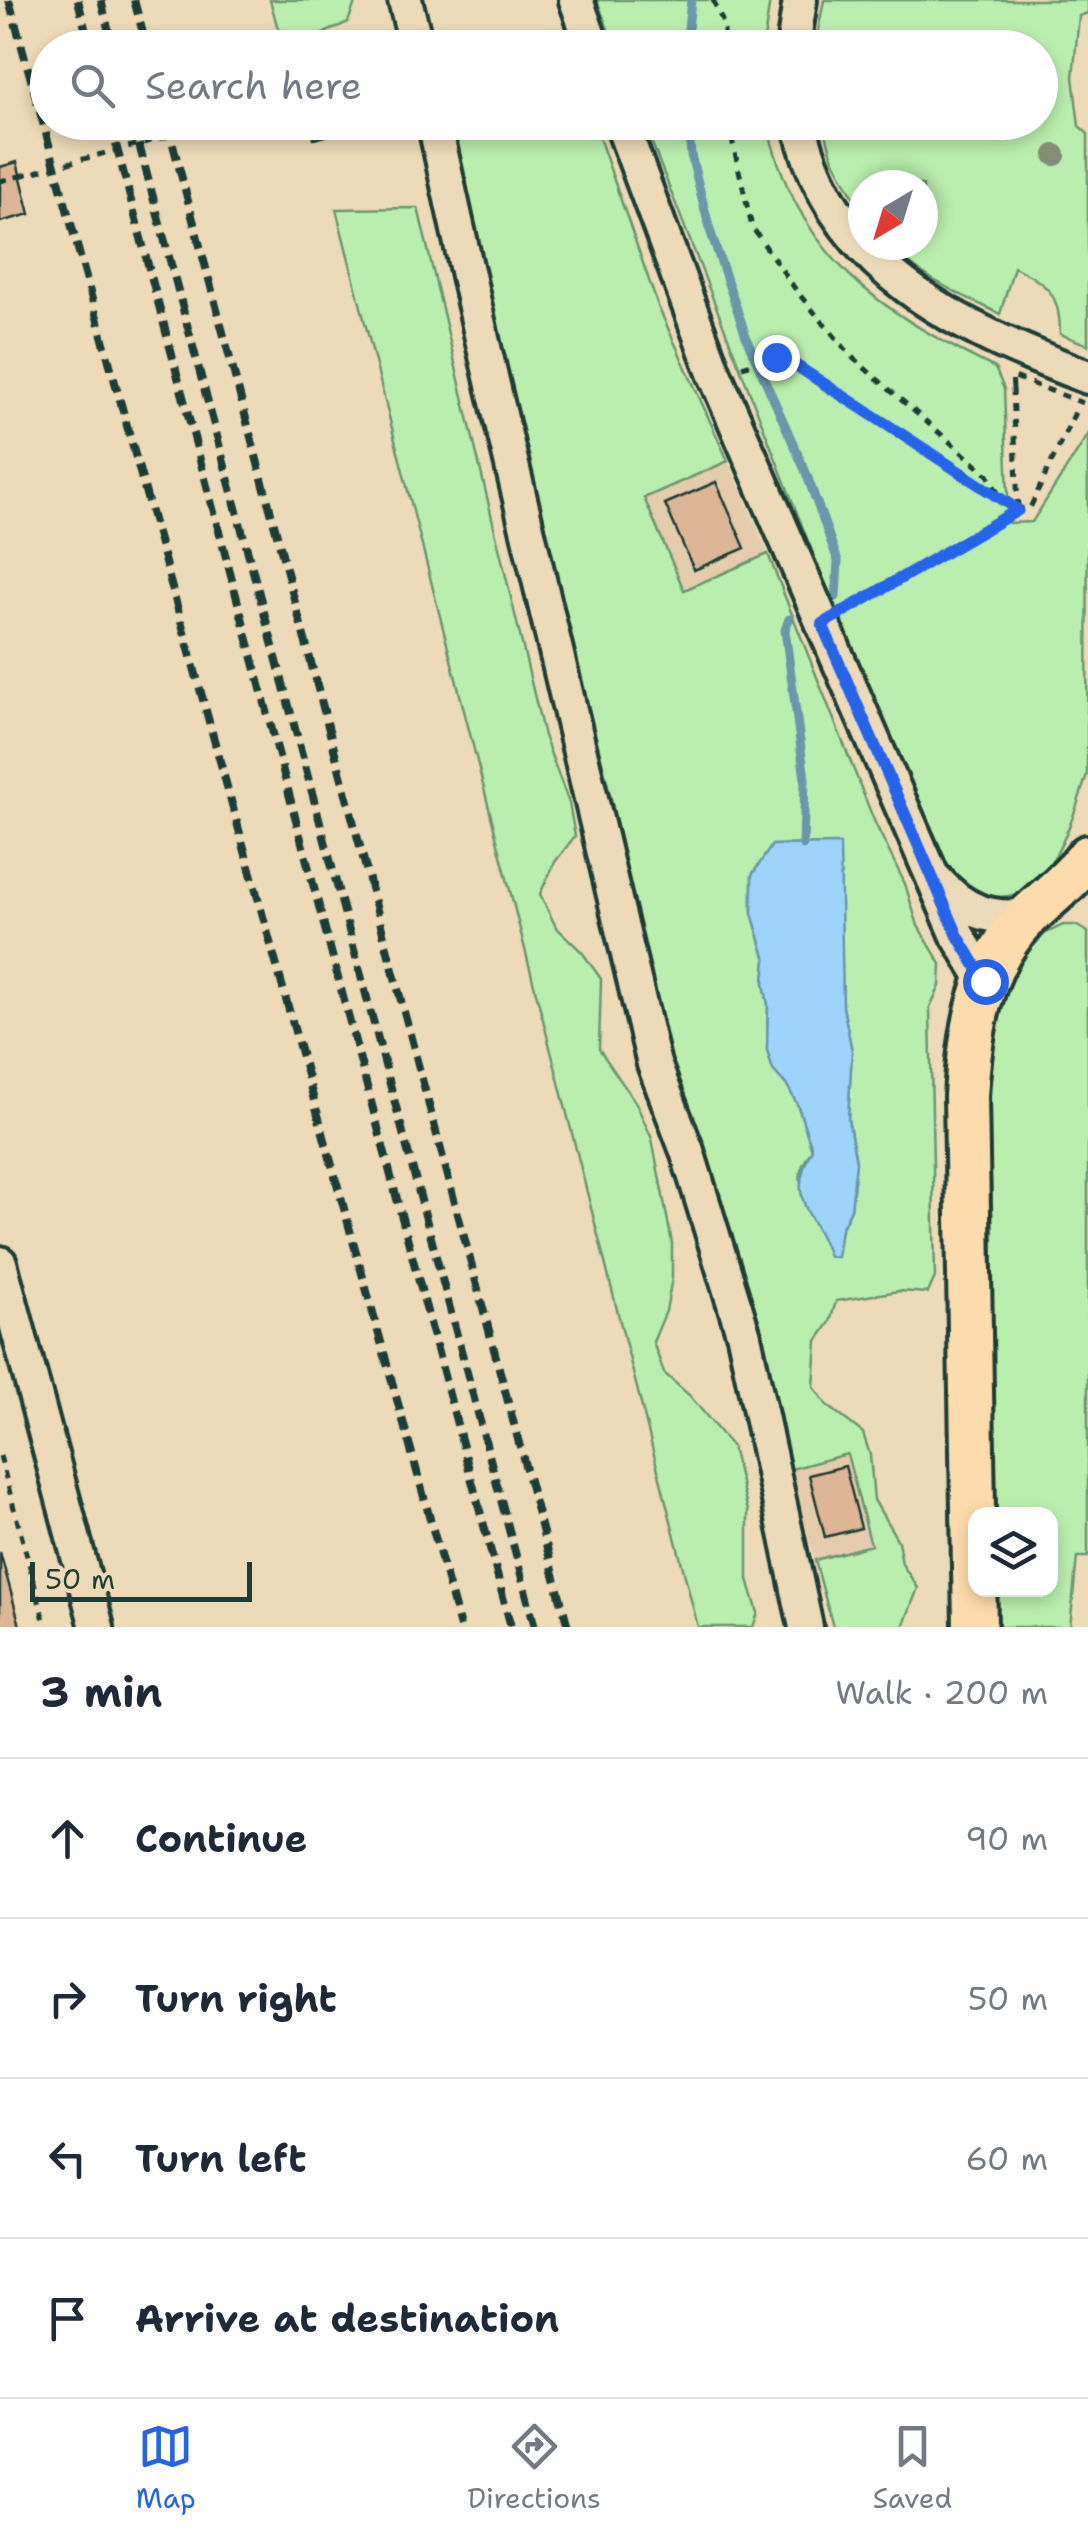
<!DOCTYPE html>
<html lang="en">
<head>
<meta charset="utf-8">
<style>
  :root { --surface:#fff; --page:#f6f6f7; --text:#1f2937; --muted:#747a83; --line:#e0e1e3; --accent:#2563eb }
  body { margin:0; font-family:"Shantell Sans",sans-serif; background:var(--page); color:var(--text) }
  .controls { position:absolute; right:30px; bottom:30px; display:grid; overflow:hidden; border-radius:20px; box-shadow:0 5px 15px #0003 }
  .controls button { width:90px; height:90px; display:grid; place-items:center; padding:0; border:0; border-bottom:2px solid var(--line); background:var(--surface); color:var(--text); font:50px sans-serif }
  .compass { position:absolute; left:848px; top:170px; width:90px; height:90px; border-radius:50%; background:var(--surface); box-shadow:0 5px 15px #0003; rotate:218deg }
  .scale { position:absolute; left:30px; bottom:25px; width:222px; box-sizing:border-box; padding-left:10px; border:5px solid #1f3d34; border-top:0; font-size:28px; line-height:35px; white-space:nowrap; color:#1f3d34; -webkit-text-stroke:8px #ecdab8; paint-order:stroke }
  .stop { position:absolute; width:30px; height:30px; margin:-22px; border:8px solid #2563eb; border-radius:50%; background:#fff }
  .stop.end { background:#2563eb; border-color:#fff; box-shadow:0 2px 10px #0008 }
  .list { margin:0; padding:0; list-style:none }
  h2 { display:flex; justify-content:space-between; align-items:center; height:130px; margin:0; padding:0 40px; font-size:42px }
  h2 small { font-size:32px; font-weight:400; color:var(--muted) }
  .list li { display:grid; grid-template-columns:65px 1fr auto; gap:30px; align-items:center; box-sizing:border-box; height:160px; padding:0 40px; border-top:2px solid var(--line) }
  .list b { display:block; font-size:38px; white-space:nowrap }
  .list em { font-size:32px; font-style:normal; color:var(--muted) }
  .icon { flex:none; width:55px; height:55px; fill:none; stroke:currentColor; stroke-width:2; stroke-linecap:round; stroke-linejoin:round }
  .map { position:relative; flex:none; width:1088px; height:1627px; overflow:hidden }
  .search { position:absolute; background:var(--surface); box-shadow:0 5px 15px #0003; left:30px; right:30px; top:30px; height:110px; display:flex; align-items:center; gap:25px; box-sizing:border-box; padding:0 35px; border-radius:55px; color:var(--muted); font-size:38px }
  .sheet { height:770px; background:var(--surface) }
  nav { display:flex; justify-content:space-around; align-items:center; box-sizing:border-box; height:140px; border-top:2px solid var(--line); background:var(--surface); font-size:28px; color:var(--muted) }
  nav a { display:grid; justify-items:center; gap:5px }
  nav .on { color:var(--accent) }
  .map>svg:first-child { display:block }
</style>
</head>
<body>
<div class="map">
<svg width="1088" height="1627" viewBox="0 0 1088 1627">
  <rect width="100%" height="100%" fill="#ecdab8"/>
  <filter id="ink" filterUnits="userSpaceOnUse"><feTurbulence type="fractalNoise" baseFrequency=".01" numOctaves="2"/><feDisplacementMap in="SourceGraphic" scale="20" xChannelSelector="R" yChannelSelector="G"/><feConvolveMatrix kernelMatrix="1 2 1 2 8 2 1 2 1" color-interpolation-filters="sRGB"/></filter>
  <g filter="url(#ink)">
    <g fill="#e4ccac">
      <polygon points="728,461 768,554 684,590 644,497"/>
      <polygon points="847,1454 872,1545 815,1560 791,1469"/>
    </g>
    <g fill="#baeeae" stroke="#6c9671" stroke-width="2.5" fill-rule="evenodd">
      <polygon points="270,0 356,0 348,22 293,48 283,47"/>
      <polygon points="597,0 770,0 763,47 615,48"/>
      <path d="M824,0H1088V13L1079,16L1073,77L1079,126L1088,134V345L1060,334C1060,294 1049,285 1014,267L1000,314C962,295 918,277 890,245H923V185H863V214L833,159L823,123L1040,122V48L815,47Z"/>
      <path d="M449,123H594L658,306L728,461L644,498L684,590L768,554L875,823L905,884L918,926L941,964L940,986L930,1007L935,1277L928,1293L899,1291L836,1301L830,1322L817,1341L814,1387L827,1405L863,1433L870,1455L874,1500L898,1541L902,1564L918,1588L903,1627H833L815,1560L871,1545L847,1454L791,1469L662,1026L607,781L517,427ZM839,844L843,1007L852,1051L848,1119L856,1162L851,1209L829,1255C820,1228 797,1202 801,1171C802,1164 809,1155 812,1149L798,1106L788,1087L773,1070L767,1050L768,1005L764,983L766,960L752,913V875L773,845Z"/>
      <path d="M644,123H767C796,255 879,312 995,368L1004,389L1009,523L1032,522L1088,435L1087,774C1066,843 1033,944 947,872L837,615Z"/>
      <polygon points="418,208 544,736 569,803 575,836 555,862 540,894 556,927 582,952 601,979 599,1049 636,1103 652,1139 672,1243 672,1278 666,1311 653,1342 664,1373 690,1396 732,1447 748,1511 748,1579 758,1613 753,1627 698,1627 336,209"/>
      <polygon points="1063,925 1075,925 1088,932 1088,1557 1077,1557 1070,1627 994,1627 992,1590 1050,1590 1050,1514 989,1514 993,1231 986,1059 990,1022 1015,965 1046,933"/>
    </g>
    <path fill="#9ed3fc" stroke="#6b97ac" stroke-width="2.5" d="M840,844L843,1007L852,1051L848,1119L856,1162L851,1209L841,1229L837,1257L829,1256C813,1209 785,1201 812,1149L798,1106L788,1087L773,1070L767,1050L768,1005L764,983L766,960L752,913V875L772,845Z"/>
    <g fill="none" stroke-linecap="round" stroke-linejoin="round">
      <g stroke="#6b97ac" stroke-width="9">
        <polyline points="686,48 691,0"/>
        <polyline points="688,122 691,155 710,230 748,342 805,470 838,561 836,597"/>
        <polyline points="789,619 785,630 805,779 803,845"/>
      </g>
    </g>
    <g fill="#ddb697" stroke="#1f3d34" stroke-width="2.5">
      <polygon points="310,122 367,122 368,125 314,139"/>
      <polygon points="17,162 30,214 0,222 0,167"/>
      <polygon points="716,482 745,548 694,570 665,504"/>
      <polygon points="845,1466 861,1528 825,1537 809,1475"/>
      <polygon points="0,1552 19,1622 20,1627 0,1627"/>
    </g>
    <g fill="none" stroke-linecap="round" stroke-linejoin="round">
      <g stroke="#1f3d34" stroke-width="40">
        <g id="minor">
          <polyline points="405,0 417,48"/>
          <polyline points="576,0 593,48"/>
          <polyline points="793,48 800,0"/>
          <polyline points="434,122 483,343 654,1064 687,1151 744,1336 806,1627"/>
          <polyline points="621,122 714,373 958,936 985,981"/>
          <path d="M799,122C832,271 959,328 1088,377"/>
          <path d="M936,880C963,910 989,921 1029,915"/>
          <polyline points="0,1263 97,1627"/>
        </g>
      </g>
      <g stroke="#1f3d34" stroke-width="50">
        <path id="major" d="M975,1627L966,1096C970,1031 979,965 1027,917C1047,897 1071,881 1088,857"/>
      </g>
      <g stroke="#1f3d34" stroke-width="5" stroke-dasharray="8 8" stroke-linecap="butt">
        <polyline points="713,0 724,25 724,48"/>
        <polyline points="728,122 752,227 798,293 853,358 988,475 1003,502"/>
        <polyline points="0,181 20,176"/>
        <polyline points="742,367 776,357 785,359 1018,509"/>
        <polyline points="1013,388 1018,509"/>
        <polyline points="850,607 1018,509 1030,508 1078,406"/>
        <polyline points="0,1456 46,1627"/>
      </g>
      <use href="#minor" stroke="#ecdab8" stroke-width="32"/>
      <use href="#major" stroke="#fcdcac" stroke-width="42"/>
      <g stroke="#1f3d34" stroke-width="8" stroke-dasharray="15 8" stroke-linecap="butt">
        <polyline points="9,0 460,1627"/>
        <polyline points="78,0 90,48"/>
        <polyline points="101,0 113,48"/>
        <polyline points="134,0 147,48"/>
        <polyline points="110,122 511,1627"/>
        <polyline points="133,122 535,1627"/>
        <polyline points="167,122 568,1627"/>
      </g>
      <g stroke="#1f3d34" stroke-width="5" stroke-dasharray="8 8" stroke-linecap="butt">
        <polyline points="20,176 221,122"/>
        <polyline points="1013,388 1012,376 1088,405"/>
      </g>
    </g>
    <circle fill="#848e76" cx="1055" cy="155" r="11"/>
  </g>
  <g fill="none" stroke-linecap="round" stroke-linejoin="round" filter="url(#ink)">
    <polyline stroke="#2563eb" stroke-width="12" points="776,357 786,359 1018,510 822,624 958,936 985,981"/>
  </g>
</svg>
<div class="controls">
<button><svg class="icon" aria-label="layers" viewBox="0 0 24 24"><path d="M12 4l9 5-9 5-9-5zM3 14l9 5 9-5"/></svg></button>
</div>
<svg class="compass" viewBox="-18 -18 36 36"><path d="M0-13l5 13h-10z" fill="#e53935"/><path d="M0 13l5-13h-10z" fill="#747a83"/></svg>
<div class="scale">50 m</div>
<div class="stop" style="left:985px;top:981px"></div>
<div class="stop end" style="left:776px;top:357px"></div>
<div class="search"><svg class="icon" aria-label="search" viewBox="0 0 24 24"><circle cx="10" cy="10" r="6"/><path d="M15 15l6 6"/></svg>Search here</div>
</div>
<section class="sheet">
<h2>3 min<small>Walk · 200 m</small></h2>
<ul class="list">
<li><svg class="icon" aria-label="ahead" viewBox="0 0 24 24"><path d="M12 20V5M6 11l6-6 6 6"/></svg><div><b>Continue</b></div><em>90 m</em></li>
<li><svg class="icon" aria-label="right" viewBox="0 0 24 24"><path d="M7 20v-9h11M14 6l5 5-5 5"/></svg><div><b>Turn right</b></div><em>50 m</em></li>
<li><svg class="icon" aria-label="left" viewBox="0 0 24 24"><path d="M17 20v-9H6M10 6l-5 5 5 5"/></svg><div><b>Turn left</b></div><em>60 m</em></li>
<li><svg class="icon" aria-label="arrive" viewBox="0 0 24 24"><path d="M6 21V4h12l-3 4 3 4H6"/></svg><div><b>Arrive at destination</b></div></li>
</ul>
</section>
<nav>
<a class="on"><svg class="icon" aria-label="map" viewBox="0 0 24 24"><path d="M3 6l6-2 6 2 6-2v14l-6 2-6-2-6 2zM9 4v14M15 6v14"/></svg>Map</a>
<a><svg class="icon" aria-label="directions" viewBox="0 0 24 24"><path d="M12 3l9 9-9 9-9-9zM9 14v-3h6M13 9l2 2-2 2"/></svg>Directions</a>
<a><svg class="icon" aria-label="saved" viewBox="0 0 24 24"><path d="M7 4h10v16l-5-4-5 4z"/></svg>Saved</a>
</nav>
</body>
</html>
